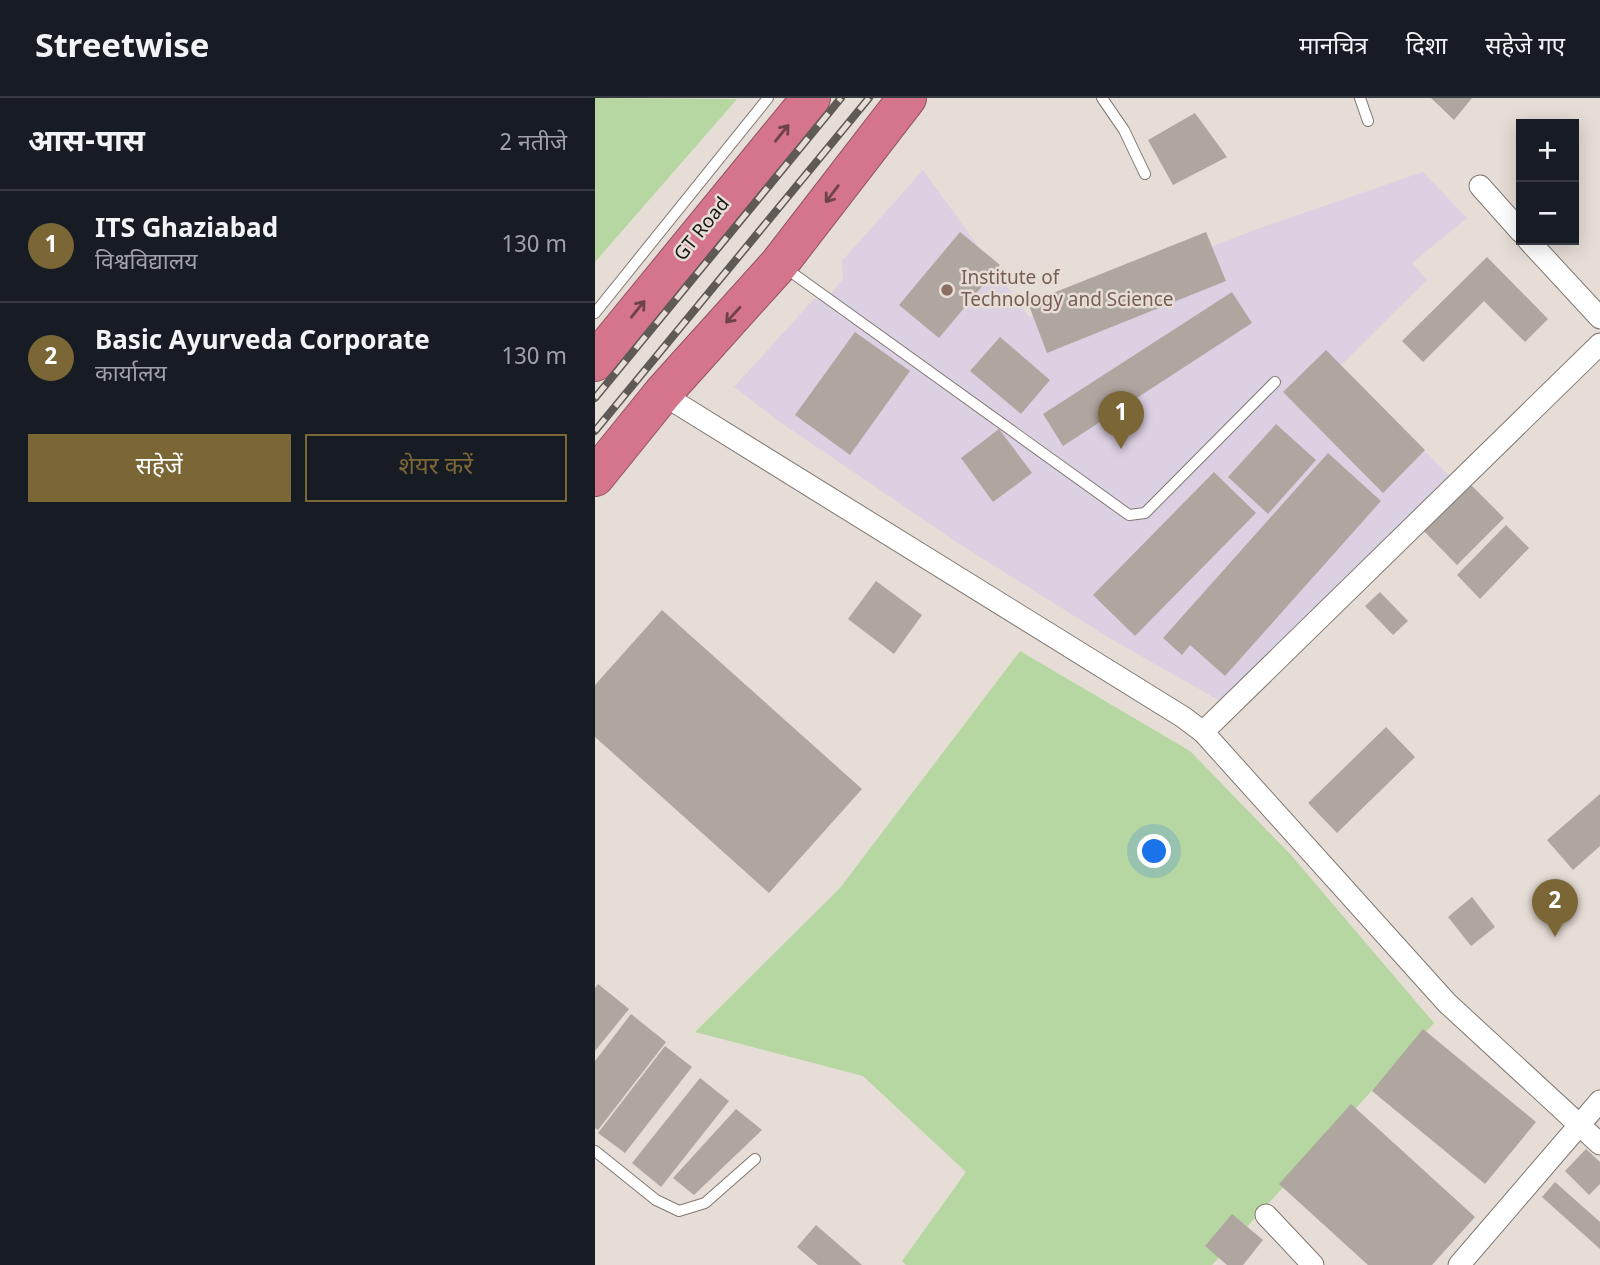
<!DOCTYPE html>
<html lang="hi">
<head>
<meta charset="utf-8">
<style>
  :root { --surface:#171b24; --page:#242831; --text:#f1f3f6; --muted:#9ea1a6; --line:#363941; --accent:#7b6635 }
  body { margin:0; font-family:Georgia,"Noto Sans Devanagari",serif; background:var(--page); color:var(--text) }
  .controls { position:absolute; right:21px; top:21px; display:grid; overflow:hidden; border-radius:0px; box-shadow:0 4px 18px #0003 }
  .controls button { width:63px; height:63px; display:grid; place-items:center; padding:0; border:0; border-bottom:2px solid var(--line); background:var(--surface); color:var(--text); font:35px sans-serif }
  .you { position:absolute; left:560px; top:754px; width:24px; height:24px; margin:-18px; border:5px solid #fff; border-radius:50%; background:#1a73e8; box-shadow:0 0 0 10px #1a73e833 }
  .badge { display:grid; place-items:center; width:46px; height:46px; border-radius:50%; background:var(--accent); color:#fff; font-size:23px; font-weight:700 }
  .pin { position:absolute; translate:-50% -58px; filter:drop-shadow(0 2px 4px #0008) }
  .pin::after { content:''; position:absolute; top:37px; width:24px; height:21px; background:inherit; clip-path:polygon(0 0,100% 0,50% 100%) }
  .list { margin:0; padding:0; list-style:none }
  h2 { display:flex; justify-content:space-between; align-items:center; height:91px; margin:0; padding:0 28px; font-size:30px }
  h2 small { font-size:23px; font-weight:400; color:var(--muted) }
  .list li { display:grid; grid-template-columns:46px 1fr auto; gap:21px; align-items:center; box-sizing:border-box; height:112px; padding:0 28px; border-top:2px solid var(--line) }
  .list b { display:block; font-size:26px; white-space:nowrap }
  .list p { margin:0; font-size:23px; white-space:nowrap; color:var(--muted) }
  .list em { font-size:23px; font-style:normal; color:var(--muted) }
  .actions { display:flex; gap:14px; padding:21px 28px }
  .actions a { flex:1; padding:16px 0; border:2px solid var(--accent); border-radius:0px; text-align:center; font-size:24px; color:var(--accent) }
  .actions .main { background:var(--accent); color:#fff }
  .map { position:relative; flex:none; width:1005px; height:1167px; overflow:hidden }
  header { display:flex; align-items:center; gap:42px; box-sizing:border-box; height:98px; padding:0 35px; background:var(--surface); border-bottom:2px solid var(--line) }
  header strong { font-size:33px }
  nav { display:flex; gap:38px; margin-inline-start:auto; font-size:24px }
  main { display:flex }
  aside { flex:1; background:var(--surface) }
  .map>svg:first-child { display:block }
</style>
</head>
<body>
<header>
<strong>Streetwise</strong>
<nav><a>मानचित्र</a><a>दिशा</a><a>सहेजे गए</a></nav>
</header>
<main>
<aside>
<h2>आस-पास<small>2 नतीजे</small></h2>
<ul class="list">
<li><span class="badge">1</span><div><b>ITS Ghaziabad</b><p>विश्वविद्यालय</p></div><em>130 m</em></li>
<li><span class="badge">2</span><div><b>Basic Ayurveda Corporate</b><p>कार्यालय</p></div><em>130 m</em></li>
</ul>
<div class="actions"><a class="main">सहेजें</a><a>शेयर करें</a></div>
</aside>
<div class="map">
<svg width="1005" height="1167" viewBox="0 0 1005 1167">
  <rect width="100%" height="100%" fill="#e6ddd6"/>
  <polygon fill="#dcd0e3" points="328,72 434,219 665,130 828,74 872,120 817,165 832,182 744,269 855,378 634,608 516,541 363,445 185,324 139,289 219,201 230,203 248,181 247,163"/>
  <g fill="#b6d6a2">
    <polygon points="0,0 142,1 0,164"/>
    <polygon points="425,553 595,653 696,757 839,925 617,1167 311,1167 307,1163 371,1074 268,978 100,934 245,790"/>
  </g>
  <g fill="#b0a6a0">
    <polygon points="836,0 877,0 859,22"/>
    <polygon points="600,15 632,59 578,87 553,42"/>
    <polygon points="365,134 405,167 344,240 304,207"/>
    <polygon points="611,134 631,183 452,255 433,205"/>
    <polygon points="892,159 953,221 930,244 889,203 828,264 807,243"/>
    <polygon points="637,194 657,225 468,348 448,316"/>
    <polygon points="260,234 315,273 255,357 200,317"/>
    <polygon points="405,239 455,282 426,316 375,273"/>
    <polygon points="731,252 830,352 788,395 688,294"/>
    <polygon points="681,326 721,362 673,416 633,379"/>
    <polygon points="404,331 437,375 398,404 366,360"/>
    <polygon points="733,355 786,403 630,578 595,547 587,557 568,540"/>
    <polygon points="619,374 661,415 540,538 498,497"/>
    <polygon points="871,382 909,420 862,467 824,428"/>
    <polygon points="911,427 934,450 885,501 862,477"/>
    <polygon points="281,483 327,517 299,556 253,521"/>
    <polygon points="785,494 813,523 798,537 770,508"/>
    <polygon points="67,512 267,691 174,795 0,639 0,587"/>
    <polygon points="791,629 820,659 742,735 713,705"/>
    <polygon points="1005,696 1005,748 978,772 952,742"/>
    <polygon points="877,799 900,829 876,848 853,819"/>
    <polygon points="3,886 34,911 0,953 0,890"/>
    <polygon points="36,916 71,944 3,1032 0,1030 0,963"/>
    <polygon points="828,931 941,1024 890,1086 777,993"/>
    <polygon points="70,948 97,969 30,1055 3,1035"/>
    <polygon points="105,980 134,1003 66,1089 37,1065"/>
    <polygon points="756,1006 880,1119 837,1167 773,1167 684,1086"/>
    <polygon points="141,1011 167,1032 99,1097 78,1080"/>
    <polygon points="991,1051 1005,1064 1005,1086 994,1097 970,1073"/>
    <polygon points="960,1084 1005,1124 1005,1151 947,1099"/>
    <polygon points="637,1116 668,1142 648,1167 632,1167 610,1148"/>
    <polygon points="221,1127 267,1167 223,1167 202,1149"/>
  </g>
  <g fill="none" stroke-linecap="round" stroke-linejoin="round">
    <g stroke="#817872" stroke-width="12">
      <g id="lane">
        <polyline points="507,0 529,32 550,76"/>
        <polyline points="765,0 773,23"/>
        <polyline points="189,169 534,417 550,415 680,284"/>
        <polyline points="0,215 173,0"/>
        <polyline points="0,1053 61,1102 84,1113 110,1105 160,1061"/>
      </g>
    </g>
    <g stroke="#817872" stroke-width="23">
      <g id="street">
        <polyline points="885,88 926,134"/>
        <polyline points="933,142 1005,220"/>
        <polyline points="67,296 588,619 608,634 852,905 1005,1046"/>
        <polyline points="608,634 1005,246"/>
        <polyline points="671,1117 718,1167"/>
        <polyline points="864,1167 1005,1003"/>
      </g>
    </g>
    <g stroke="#935462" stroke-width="40">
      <g id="highway">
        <polyline points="0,264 216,0"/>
        <polyline points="0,379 67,296 184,166 312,0"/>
      </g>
    </g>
    <use href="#lane" stroke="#fff" stroke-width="10"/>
    <use href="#street" stroke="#fff" stroke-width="21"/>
    <use href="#highway" stroke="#d4758b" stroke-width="38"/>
    <g stroke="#5f5a56" stroke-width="8">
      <g id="rail">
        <polyline points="0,300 246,0"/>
        <polyline points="0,333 274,0"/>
      </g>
    </g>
    <use href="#rail" stroke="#e6ddd6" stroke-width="5" stroke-dasharray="16" stroke-linecap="butt"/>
  </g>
  <defs><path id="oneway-shaft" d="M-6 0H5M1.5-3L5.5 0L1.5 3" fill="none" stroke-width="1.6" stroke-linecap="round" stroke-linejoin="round" transform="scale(1.75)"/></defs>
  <g stroke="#6e424a">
    <use href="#oneway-shaft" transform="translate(187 35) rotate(-51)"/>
    <use href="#oneway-shaft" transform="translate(237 96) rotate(127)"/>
    <use href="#oneway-shaft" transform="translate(43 211) rotate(-51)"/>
    <use href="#oneway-shaft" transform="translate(138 217) rotate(132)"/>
  </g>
  <circle fill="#8d6e63" stroke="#e6ddd6" stroke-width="2.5" cx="352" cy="192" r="7"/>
  <g text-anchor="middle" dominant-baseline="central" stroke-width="5" stroke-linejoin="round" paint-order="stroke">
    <g font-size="19" fill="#1b1815" stroke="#e6ddd6">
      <text transform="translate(108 132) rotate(-51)">GT Road</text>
    </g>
    <g font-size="19" fill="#785e54" stroke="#e6ddd6" text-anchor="start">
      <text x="366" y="181">Institute of<tspan x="366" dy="22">Technology and Science</tspan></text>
    </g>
  </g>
</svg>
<div class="controls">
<button>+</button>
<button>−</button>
</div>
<div class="you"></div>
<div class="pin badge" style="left:526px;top:351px">1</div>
<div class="pin badge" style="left:960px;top:839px">2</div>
</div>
</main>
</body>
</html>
